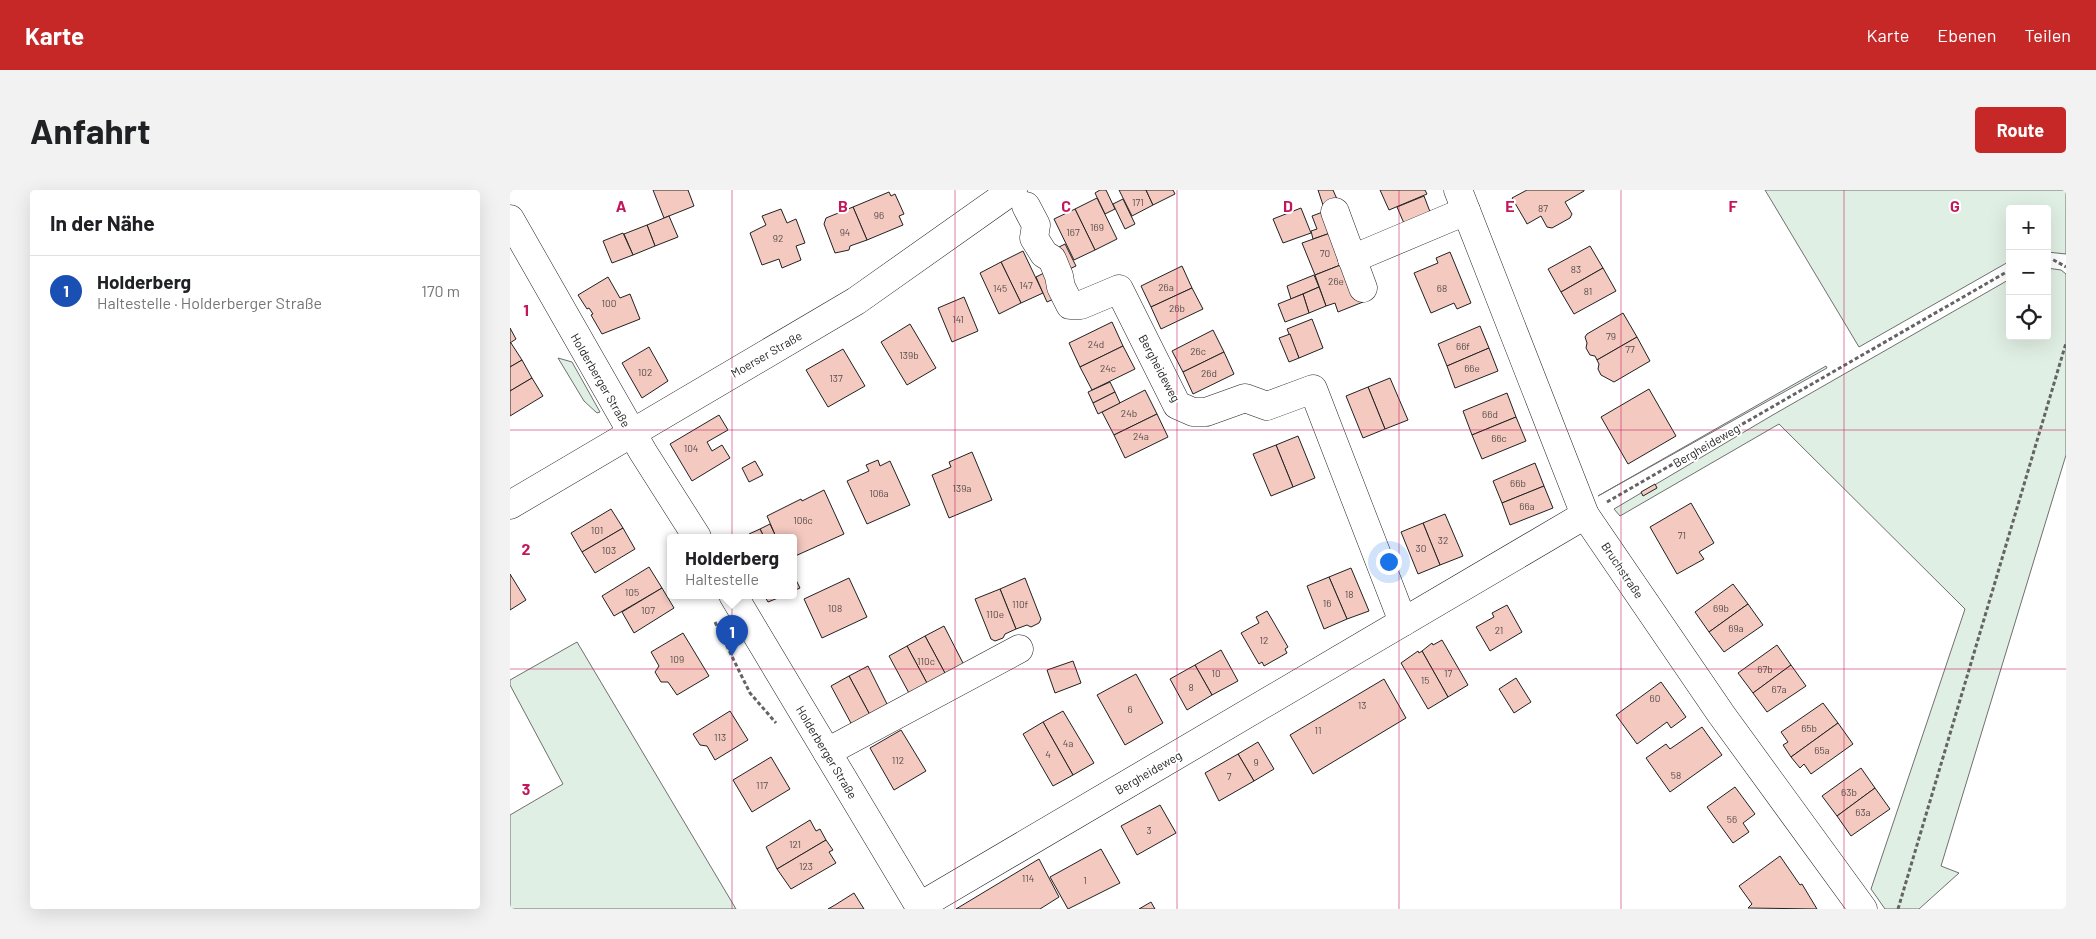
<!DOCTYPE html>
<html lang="de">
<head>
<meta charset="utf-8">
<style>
  :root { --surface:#fff; --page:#f2f2f2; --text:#202124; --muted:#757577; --line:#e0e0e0; --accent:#c62828 }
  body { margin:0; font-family:Barlow,sans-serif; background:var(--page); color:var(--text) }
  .controls { position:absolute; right:15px; top:15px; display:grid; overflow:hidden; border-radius:5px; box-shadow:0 5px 20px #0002 }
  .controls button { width:45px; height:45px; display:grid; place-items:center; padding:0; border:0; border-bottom:1px solid var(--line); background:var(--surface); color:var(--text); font:25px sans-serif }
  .you { position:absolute; left:878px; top:371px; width:18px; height:18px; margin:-12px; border:4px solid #fff; border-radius:50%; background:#1a73e8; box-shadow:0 0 0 8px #1a73e833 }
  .badge { display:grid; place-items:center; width:32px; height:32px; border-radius:50%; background:var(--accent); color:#fff; font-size:16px; font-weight:700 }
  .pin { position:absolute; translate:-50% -41px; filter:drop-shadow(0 1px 2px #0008) }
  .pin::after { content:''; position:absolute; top:26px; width:18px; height:15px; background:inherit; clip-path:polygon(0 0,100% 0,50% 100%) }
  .popup { position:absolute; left:157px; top:344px; width:130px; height:65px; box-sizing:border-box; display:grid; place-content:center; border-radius:5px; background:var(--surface); filter:drop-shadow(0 1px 4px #0005); font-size:16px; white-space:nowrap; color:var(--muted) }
  .popup b { font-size:19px; color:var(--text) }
  .popup::after { content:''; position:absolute; left:50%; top:100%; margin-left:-10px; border:10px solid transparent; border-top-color:var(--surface) }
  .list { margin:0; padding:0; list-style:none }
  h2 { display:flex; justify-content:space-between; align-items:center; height:65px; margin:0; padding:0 20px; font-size:21px }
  h2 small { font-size:16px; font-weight:400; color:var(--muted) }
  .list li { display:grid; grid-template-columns:32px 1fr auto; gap:15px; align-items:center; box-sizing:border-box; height:70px; padding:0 20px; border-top:1px solid var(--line) }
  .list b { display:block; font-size:19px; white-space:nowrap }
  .list p { margin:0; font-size:16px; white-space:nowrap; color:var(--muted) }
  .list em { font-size:16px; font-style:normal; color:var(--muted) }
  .icon { flex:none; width:28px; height:28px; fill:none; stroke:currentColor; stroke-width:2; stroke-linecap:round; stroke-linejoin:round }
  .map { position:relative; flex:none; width:1556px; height:719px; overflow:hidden; border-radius:5px }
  header { display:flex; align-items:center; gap:30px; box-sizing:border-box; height:70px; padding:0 25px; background:var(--accent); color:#fff }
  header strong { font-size:24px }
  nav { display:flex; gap:28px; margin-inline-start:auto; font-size:18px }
  .intro { display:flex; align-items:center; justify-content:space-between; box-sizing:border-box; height:120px; padding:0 30px }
  h1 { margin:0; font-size:35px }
  .button { padding:12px 22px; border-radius:5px; background:var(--accent); color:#fff; font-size:18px; font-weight:700 }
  main { display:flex; gap:30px; padding:0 30px }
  aside { flex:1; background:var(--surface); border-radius:5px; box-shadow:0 5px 20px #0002 }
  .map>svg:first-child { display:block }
</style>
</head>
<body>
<header>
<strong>Karte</strong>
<nav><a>Karte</a><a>Ebenen</a><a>Teilen</a></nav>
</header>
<div class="intro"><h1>Anfahrt</h1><a class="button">Route</a></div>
<main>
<aside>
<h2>In der Nähe<small></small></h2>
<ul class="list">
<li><span class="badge" style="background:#1a4fb4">1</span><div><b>Holderberg</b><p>Haltestelle · Holderberger Straße</p></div><em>170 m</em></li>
</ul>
</aside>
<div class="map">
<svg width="1556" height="719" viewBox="0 0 1556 719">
  <rect width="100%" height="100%" fill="#fff"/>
  <g fill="#e0efe3" stroke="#6f6f6f">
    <polygon points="1255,0 1556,0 1556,64 1537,62 1537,19 1500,19 1500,71 1349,157"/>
    <polygon points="1537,78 1551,80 1556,84 1556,265 1431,676 1449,683 1409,719 1375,719 1361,699 1455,419 1269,234 1110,326 1104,319 1261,226 1500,89 1500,146 1537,146"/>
    <polygon points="48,168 62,172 90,222 87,223 74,211"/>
    <polygon points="1316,176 1317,178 1088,306"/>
    <polygon points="67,452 226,719 0,719 0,625 53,594 0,495 0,490"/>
  </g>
  <g fill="#f3c9c0" stroke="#222">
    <polygon points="143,0 178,0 184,16 154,28"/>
    <polygon points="590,0 596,0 605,19 595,24 585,3"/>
    <polygon points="609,0 636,0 643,15 622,26"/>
    <polygon points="636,0 663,0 665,4 643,15"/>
    <polygon points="808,0 823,0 830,16 815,21"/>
    <polygon points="870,0 915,0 917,4 879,20"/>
    <polygon points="1017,0 1074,0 1074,1 1055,12 1062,24 1060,28 1042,38 1037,37 1031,26 1017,34 1016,32 1002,8"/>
    <polygon points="379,2 381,6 385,4 394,24 389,26 393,35 357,50 343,17"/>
    <polygon points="914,6 922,27 896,38 887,17"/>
    <polygon points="587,8 607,49 585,60 565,19"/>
    <polygon points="613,9 625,34 615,39 603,14"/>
    <polygon points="343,17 357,50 340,56 339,60 325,63 314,34 316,28"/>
    <polygon points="791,18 801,43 773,53 763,29"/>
    <polygon points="271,19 277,33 286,29 295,53 286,56 291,70 272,78 269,69 252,75 240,43 256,35 252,26"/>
    <polygon points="565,19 585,60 564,70 544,29"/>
    <polygon points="818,20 826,41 803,49 801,41 807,39 802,26"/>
    <polygon points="159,26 168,47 145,56 137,35"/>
    <polygon points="137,35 145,56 123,65 114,44"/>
    <polygon points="826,41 838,72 805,85 792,53"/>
    <polygon points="113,43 123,65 102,73 93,51"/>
    <polygon points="555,54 566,76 555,81 545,59"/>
    <polygon points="1080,56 1093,78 1051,102 1038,79"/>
    <polygon points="513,61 533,103 511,113 491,72"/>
    <polygon points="940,62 961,113 947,119 944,113 921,123 904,83 928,73 926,68"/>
    <polygon points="491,72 511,113 489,124 470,83"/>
    <polygon points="838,72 853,112 828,122 825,113 816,116 805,85"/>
    <polygon points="672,76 682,98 641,117 631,96"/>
    <polygon points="1093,78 1106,101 1064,124 1051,102"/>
    <polygon points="536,82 548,107 537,112 526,87"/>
    <polygon points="804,85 809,97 781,109 777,96"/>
    <polygon points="98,87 110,108 120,104 130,129 92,144 81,125 83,124 79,118 77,119 68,105"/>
    <polygon points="809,97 816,116 799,123 793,104"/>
    <polygon points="682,98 693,119 651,139 641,117"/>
    <polygon points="793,104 799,123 775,132 768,114"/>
    <polygon points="454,107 468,141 442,152 428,118"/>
    <polygon points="1113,123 1127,147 1087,170 1085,166 1080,165 1076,158 1077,153 1075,147 1077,144"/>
    <polygon points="802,129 813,158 789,168 777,139"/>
    <polygon points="602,132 613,156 570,177 559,153"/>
    <polygon points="400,134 426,178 397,195 371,152"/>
    <polygon points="970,136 979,158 937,176 928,154"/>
    <polygon points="0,138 6,149 0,153"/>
    <polygon points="703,140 714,162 673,182 662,161"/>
    <polygon points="780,144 789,168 779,172 769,148"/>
    <polygon points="1127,147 1140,171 1104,192 1091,185 1088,179 1089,174 1087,170"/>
    <polygon points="0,153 1,153 12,170 0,177"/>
    <polygon points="613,156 625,179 582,200 570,177"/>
    <polygon points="139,157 158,191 132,208 112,173"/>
    <polygon points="979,158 988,181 945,198 937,176"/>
    <polygon points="333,159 355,196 318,217 296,180"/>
    <polygon points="714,162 724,184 683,204 673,182"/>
    <polygon points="12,170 22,188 0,201 0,177"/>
    <polygon points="22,188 33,206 0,226 0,201"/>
    <polygon points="880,188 898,230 875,239 858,197"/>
    <polygon points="600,192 605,202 583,213 578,202"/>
    <polygon points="858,197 875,239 853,248 836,206"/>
    <polygon points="1139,199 1166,246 1118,274 1091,227"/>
    <polygon points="635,200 647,224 604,245 592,222"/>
    <polygon points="605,202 610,213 588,224 583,213"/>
    <polygon points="997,203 1006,227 962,245 953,221"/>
    <polygon points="647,224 658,247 615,268 604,245"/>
    <polygon points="209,225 218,240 197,252 202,261 212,255 220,268 182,291 160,254"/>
    <polygon points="1006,227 1016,251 972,269 962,245"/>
    <polygon points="788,246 805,288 783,297 766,255"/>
    <polygon points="766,255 783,297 761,306 743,264"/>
    <polygon points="462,262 482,310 439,328 422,285 441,277 439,272"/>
    <polygon points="368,270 370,276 380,271 400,315 357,334 337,291 359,281 356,275"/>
    <polygon points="245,271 253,285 239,292 232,278"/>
    <polygon points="1025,273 1034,296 992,313 983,291"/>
    <polygon points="1145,294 1147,298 1133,306 1131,302"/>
    <polygon points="1034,296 1043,318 1000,335 992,313"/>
    <polygon points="314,300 334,344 283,367 283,347 266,347 257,326 291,309 292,311"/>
    <polygon points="1181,313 1204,353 1189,362 1194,369 1167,384 1140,337"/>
    <polygon points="101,319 113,338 72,362 61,343"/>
    <polygon points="935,324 953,366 930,375 913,333"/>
    <polygon points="913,333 930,375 908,384 891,342"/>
    <polygon points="260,334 266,347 254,347 250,339"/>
    <polygon points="113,338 125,359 85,383 72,362"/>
    <polygon points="250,339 254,347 241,347 239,344"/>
    <polygon points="139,377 152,398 104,426 92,406"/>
    <polygon points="841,378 859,421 837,429 819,387"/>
    <polygon points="0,384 16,410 0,420"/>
    <polygon points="283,384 290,398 283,401"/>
    <polygon points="819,387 837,429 814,439 797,396"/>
    <polygon points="339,388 357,427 312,448 294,409"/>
    <polygon points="515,388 531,429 529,433 521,437 517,435 506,439 490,399"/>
    <polygon points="1223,394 1238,414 1199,442 1185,422"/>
    <polygon points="152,398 164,418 124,443 112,422"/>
    <polygon points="490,399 506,439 495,444 493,448 485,451 481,449 465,409"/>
    <polygon points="254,405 267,405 268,408 258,412"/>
    <polygon points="1238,414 1253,435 1214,462 1199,442"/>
    <polygon points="997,415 1012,442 980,461 966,437 984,427 982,423"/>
    <polygon points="757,421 778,457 775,459 777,463 754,476 752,472 749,474 731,443 749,433 746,427"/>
    <polygon points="434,436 454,475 436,485 415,446"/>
    <polygon points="173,443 199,486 167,505 158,492 151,492 145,482 149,476 141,462"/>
    <polygon points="415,446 436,485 418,495 397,456"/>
    <polygon points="932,450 958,495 938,507 912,461 922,453 923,455"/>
    <polygon points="1267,455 1281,475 1243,503 1228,483"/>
    <polygon points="397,456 418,495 400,505 379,466"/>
    <polygon points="711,460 728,491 702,505 685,475"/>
    <polygon points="908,461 909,463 912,461 938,507 918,519 891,473"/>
    <polygon points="563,471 571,493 545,503 537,480"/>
    <polygon points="685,475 702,505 677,520 660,489"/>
    <polygon points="1281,475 1296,496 1257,522 1243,503"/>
    <polygon points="358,476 378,516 360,525 339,486"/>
    <polygon points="626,484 653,533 615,555 587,505"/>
    <polygon points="339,486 360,525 342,535 321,496"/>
    <polygon points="1006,488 1021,512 1004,523 989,499"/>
    <polygon points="874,489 896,528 803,584 780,545"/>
    <polygon points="1151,492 1176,527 1161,538 1157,532 1127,554 1106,525"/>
    <polygon points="1313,513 1328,533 1281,567 1273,555 1278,552 1271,542"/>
    <polygon points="220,521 238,550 205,570 197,556 190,555 183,544"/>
    <polygon points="553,521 584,573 563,585 533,532"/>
    <polygon points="533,532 563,585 543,596 513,544"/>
    <polygon points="1328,533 1343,554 1301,584 1294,574 1290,578 1281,567"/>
    <polygon points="1192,537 1212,565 1160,602 1136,568 1156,554 1160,559"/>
    <polygon points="391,540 416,581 384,600 360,558"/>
    <polygon points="748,552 764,579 744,591 728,564"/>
    <polygon points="728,564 744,591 709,611 695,583"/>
    <polygon points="261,567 280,599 242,622 223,590"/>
    <polygon points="1351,578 1365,598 1327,626 1312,606"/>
    <polygon points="1225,597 1245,624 1233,633 1239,642 1223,653 1197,617"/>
    <polygon points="1365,598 1380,619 1341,646 1327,626"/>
    <polygon points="650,615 666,643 627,665 611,636"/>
    <polygon points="300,630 306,641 310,639 316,650 267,679 256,657"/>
    <polygon points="316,650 323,660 319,662 326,673 281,699 267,679"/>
    <polygon points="591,659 610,693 558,719 540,687"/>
    <polygon points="1270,666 1290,695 1292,694 1307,719 1238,718 1242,714 1229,696"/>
    <polygon points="529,669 549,707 530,719 446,719"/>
    <polygon points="344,703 354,719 318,719 325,715"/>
    <polygon points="641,712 645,719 629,719"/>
  </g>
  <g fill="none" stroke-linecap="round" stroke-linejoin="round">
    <g stroke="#222" stroke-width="29">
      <g id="minor">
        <polyline points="948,0 1075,325 1211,524 1353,719"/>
        <polyline points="516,16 526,35 524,48 534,64 542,69 549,86 551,97 560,115 571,115 609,99 667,215 683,222 696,222 735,208 757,216 803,199 893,432"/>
        <polyline points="825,22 853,98"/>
        <polyline points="842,69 956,21"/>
        <polyline points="0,315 346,111 503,0"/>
        <polyline points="317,562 509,459"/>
        <polyline points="410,716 1075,325"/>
      </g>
    </g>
    <g stroke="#222" stroke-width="29">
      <g id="major">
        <polyline points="0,29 133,262 187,347"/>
        <polyline points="223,405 411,719"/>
      </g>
    </g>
    <g stroke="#646464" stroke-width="3" stroke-dasharray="4 2.5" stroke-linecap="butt">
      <polyline points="1537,70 1542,69 1556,77"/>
      <polyline points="1097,312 1500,80"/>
      <polyline points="205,432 240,503 266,533"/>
      <polyline points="1388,719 1556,153"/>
    </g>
    <use href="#minor" stroke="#fff" stroke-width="28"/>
    <use href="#major" stroke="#fff" stroke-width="28"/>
  </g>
  <path fill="none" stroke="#c2185b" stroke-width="1" stroke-opacity="0.55" d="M222,0V719M445,0V719M667,0V719M889,0V719M1111,0V719M1334,0V719M0,240H1556M0,479H1556"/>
  <g text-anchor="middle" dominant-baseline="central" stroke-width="4" stroke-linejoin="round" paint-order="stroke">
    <g font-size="10" fill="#564c4a">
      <text x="628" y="12">171</text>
      <text x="1033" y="18">87</text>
      <text x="369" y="25">96</text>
      <text x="587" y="37">169</text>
      <text x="335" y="42">94</text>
      <text x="563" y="42">167</text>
      <text x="268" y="48">92</text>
      <text x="815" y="63">70</text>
      <text x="1066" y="79">83</text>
      <text x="826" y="91">26e</text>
      <text x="516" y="95">147</text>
      <text x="656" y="97">26a</text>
      <text x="490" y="98">145</text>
      <text x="932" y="98">68</text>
      <text x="1078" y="101">81</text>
      <text x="99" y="113">100</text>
      <text x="667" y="118">26b</text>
      <text x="448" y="129">141</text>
      <text x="1101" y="146">79</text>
      <text x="586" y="154">24d</text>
      <text x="953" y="156">66f</text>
      <text x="1120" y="159">77</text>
      <text x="688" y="161">26c</text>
      <text x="399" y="165">139b</text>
      <text x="598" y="178">24c</text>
      <text x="962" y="178">66e</text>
      <text x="135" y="182">102</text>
      <text x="699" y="183">26d</text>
      <text x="326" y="188">137</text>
      <text x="619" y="223">24b</text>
      <text x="980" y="224">66d</text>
      <text x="631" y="246">24a</text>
      <text x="989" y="248">66c</text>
      <text x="181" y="258">104</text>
      <text x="1008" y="293">66b</text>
      <text x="452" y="298">139a</text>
      <text x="369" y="303">106a</text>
      <text x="1017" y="316">66a</text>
      <text x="293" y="330">106c</text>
      <text x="87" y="340">101</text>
      <text x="1172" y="345">71</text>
      <text x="933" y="350">32</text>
      <text x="911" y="358">30</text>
      <text x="99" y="360">103</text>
      <text x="122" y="402">105</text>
      <text x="839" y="404">18</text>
      <text x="817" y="413">16</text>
      <text x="510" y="414">110f</text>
      <text x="325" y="418">108</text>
      <text x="1211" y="418">69b</text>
      <text x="138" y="420">107</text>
      <text x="485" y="424">110e</text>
      <text x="1226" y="438">69a</text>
      <text x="989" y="440">21</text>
      <text x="754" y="450">12</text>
      <text x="167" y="469">109</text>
      <text x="416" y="471">110c</text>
      <text x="1255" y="479">67b</text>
      <text x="706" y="483">10</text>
      <text x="938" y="483">17</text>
      <text x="915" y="490">15</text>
      <text x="681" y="497">8</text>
      <text x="1269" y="499">67a</text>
      <text x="1145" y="508">60</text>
      <text x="852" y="515">13</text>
      <text x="620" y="519">6</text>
      <text x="1299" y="538">65b</text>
      <text x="808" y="540">11</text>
      <text x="210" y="547">113</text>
      <text x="558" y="553">4a</text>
      <text x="1312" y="560">65a</text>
      <text x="538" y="564">4</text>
      <text x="388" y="570">112</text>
      <text x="746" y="572">9</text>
      <text x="1166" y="585">58</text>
      <text x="719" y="586">7</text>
      <text x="252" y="595">117</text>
      <text x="1339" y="602">63b</text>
      <text x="1353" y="622">63a</text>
      <text x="1222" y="629">56</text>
      <text x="639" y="640">3</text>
      <text x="285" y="654">121</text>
      <text x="296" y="676">123</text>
      <text x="518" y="688">114</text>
      <text x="575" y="690">1</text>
    </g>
    <g font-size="12" fill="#222" stroke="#fff">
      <text transform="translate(256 164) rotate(-30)">Moerser Straße</text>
      <text transform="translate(650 178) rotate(62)">Bergheideweg</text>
      <text transform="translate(91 190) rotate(60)">Holderberger Straße</text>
      <text transform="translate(1196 255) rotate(-30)">Bergheideweg</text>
      <text transform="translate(1113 380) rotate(56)">Bruchstraße</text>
      <text transform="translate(317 562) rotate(59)">Holderberger Straße</text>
      <text transform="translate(638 582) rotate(-30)">Bergheideweg</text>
    </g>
  </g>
  <g font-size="16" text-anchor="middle" font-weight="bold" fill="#c2185b" stroke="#fff" stroke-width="4" stroke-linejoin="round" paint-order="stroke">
    <text x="111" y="22">A</text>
    <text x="333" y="22">B</text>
    <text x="556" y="22">C</text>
    <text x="778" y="22">D</text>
    <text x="1000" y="22">E</text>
    <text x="1223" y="22">F</text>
    <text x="1445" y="22">G</text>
    <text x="16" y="126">1</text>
    <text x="16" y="365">2</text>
    <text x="16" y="605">3</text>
  </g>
</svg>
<div class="controls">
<button>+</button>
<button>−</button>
<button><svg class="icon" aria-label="locate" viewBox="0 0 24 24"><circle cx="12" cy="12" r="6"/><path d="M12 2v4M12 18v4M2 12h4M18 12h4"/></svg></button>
</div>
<div class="you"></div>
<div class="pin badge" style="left:222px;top:466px;background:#1a4fb4">1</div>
<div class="popup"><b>Holderberg</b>Haltestelle</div>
</div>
</main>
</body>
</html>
